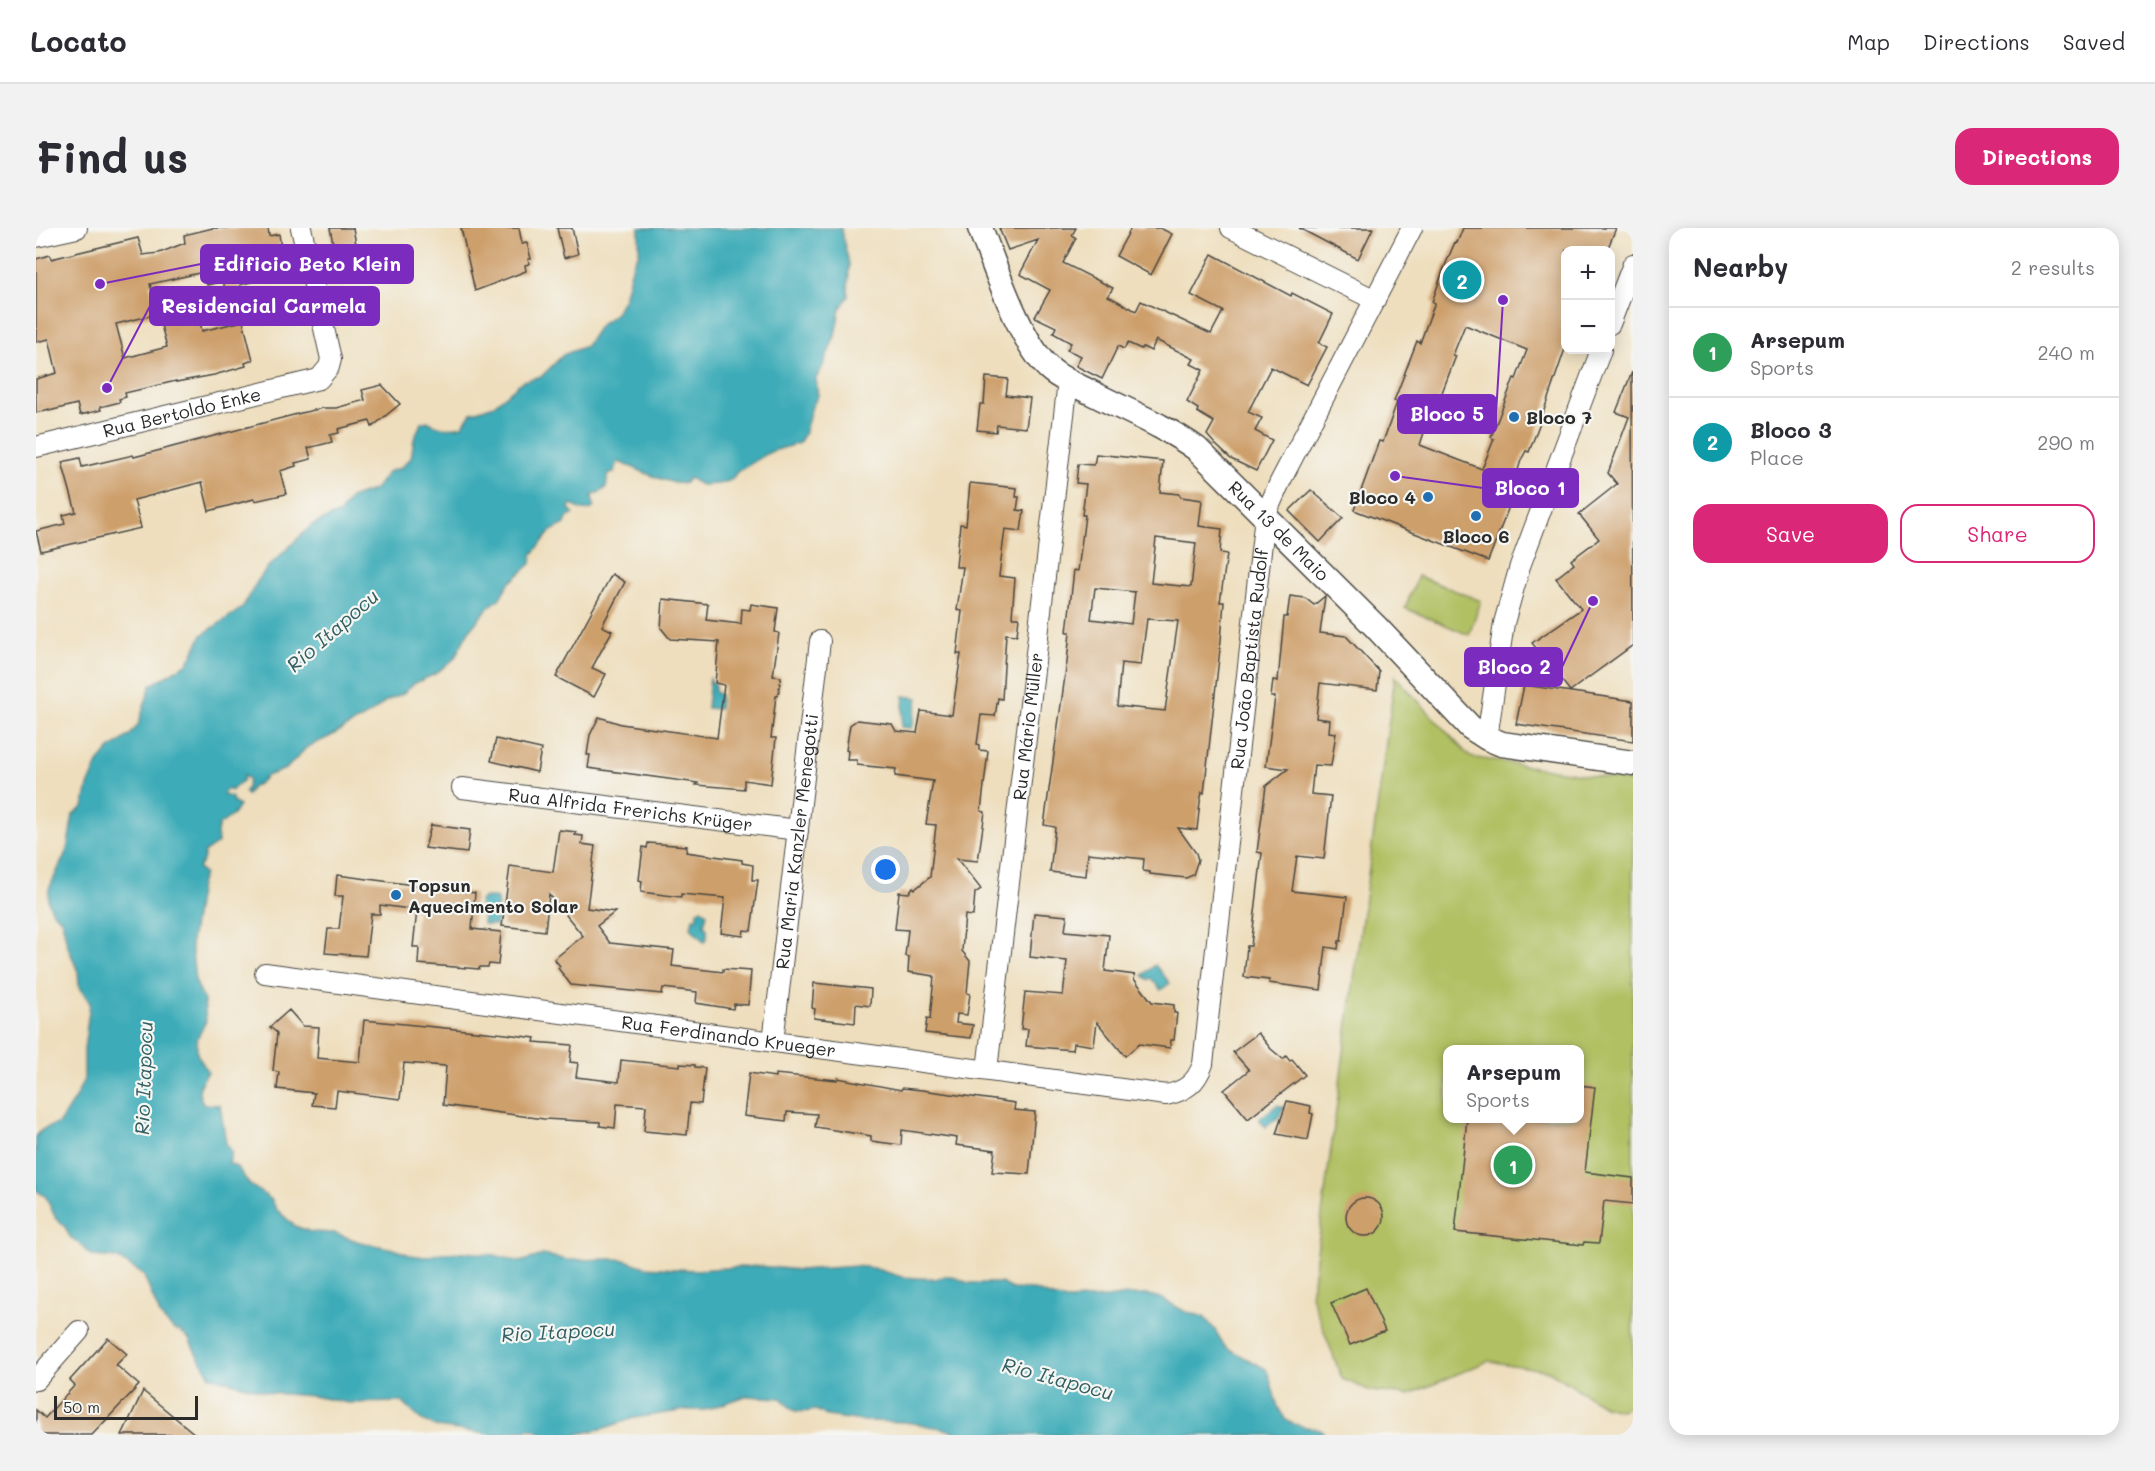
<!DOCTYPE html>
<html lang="en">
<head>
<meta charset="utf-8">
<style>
  :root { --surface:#fff; --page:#f2f2f3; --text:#2b2b33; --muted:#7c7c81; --line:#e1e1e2; --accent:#db2777 }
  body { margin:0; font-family:Mali,sans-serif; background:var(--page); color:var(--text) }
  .controls { position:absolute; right:18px; top:18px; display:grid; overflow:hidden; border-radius:12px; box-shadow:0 3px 15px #0003 }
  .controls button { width:54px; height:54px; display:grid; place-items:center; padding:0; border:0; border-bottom:2px solid var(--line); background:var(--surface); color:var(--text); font:30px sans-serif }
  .scale { position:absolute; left:18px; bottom:15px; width:144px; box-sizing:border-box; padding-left:6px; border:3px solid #2b2b2b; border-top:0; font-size:16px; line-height:21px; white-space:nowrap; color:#2b2b2b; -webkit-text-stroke:4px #f6f6f2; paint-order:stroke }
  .you { position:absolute; left:850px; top:642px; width:21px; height:21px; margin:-15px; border:4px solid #fff; border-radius:50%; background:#1a73e8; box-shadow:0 0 0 9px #1a73e833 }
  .badge { display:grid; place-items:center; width:39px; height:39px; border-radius:50%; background:var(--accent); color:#fff; font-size:20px; font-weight:700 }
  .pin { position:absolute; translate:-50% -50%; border:3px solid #fff; box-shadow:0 2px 6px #0006 }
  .popup { position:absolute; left:1407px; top:817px; width:141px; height:78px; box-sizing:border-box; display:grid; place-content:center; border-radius:12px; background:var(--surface); filter:drop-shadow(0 2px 4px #0005); font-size:20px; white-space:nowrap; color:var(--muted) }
  .popup b { font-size:22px; color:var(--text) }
  .popup::after { content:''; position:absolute; left:50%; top:100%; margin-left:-12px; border:12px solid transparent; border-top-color:var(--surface) }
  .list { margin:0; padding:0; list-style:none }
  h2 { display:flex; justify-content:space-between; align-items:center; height:78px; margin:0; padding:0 24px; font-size:26px }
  h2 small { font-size:20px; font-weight:400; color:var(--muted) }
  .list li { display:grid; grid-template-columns:39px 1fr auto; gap:18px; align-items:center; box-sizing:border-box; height:90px; padding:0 24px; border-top:2px solid var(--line) }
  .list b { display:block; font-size:22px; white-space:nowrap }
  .list p { margin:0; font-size:20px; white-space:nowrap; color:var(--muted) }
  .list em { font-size:20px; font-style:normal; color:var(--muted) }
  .actions { display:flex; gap:12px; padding:18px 24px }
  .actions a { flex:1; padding:14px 0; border:2px solid var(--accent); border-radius:18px; text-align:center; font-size:21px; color:var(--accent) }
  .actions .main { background:var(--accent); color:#fff }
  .map { position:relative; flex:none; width:1597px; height:1207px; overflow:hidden; border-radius:18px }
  header { display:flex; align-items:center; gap:36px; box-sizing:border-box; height:84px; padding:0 30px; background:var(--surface); border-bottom:2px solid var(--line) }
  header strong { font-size:28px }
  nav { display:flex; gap:33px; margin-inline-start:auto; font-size:21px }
  .intro { display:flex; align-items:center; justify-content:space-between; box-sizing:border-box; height:144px; padding:0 36px }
  h1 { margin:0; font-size:42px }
  .button { padding:15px 27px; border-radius:18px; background:var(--accent); color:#fff; font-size:21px; font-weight:700 }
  main { display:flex; gap:36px; padding:0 36px }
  aside { flex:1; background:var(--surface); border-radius:18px; box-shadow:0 3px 15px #0003 }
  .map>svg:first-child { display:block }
</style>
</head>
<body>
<header>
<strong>Locato</strong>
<nav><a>Map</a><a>Directions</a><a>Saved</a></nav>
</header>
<div class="intro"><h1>Find us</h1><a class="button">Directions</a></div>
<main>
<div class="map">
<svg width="1597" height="1207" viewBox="0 0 1597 1207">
  <rect width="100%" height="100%" fill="#f6f6f2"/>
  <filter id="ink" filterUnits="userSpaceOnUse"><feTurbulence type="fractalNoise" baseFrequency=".0167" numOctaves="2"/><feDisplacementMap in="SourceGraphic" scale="12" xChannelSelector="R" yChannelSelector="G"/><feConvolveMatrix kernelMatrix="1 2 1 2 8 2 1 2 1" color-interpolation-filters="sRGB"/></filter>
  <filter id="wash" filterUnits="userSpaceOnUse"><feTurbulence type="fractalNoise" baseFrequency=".008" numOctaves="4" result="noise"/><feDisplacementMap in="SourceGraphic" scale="24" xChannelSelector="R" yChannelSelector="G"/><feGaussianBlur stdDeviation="1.35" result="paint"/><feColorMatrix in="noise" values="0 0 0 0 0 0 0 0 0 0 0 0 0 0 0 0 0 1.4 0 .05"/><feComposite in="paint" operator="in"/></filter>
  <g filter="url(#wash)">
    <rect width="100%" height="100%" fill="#eedebd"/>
    <g fill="#b0c062" stroke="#6e7646" stroke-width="1.5" fill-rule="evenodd">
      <polygon points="1382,348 1445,373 1433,407 1369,380"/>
      <path d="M1359,448L1434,529L1597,554V1178L1583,1182L1568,1178L1513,1143L1452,1133L1372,1167L1335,1163L1306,1151L1275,1068ZM1411,822H1543V890H1411Z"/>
    </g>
    <g fill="#3cacb8" stroke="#346c72" stroke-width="1.5">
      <path d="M603,0H805L813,36L812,69L804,81L799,108L786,140L780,150L782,168L776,178L768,207L763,215L734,224L701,244L695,252L683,256L665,257L653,250L649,255C635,259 597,238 582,234L578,244L571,248C572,264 566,262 556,268L558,279C551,286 542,281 536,276L534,277L533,280L538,286L531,290L529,296L515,303L496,327L495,336L472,356L464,370L451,381L433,403L418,431L399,446L379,455L366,466L350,473L334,486L293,509L271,519L250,541L230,548L224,555L216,559L211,567L208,564L210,562L213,552L208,547L207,552L195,563L193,561L189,563L187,567L196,569V573L203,578L197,587L183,597L181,604L182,615L169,624L167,633L162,640L168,646L164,657L155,714L159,752L168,773L170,793L161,811V826L172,844C164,855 159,864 168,876L184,877L190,915L196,924L193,935L202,940L213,956L236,972L240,981L259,998L275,1004L299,1005L324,1014L358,1021L374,1027L390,1029L406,1025L429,1024L459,1027L484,1034L507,1027L532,1032L580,1031L589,1032L609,1039L659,1042L723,1038L763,1042L821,1038L837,1040L866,1049L899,1051L911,1048L919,1049L932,1055H965L976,1061L998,1062L1016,1069L1031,1072L1070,1070L1092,1067H1112L1125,1070L1148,1083L1168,1089L1179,1102L1189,1119L1230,1141C1238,1155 1237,1178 1250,1191C1259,1200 1276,1198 1287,1203V1207H930L905,1200L869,1194L827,1193L791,1188L780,1182C760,1185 759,1186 745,1170L710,1168L669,1182H651L598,1190L569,1200L538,1207H511L496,1201L459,1207L400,1199L384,1191L366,1174L312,1175L276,1168L234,1165L174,1148L161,1127L153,1111L144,1103L138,1102L125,1089L107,1046L81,1030L57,1028L52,1025L44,1016L34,1009L29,999L20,991L10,969L0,962V909L5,902L23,895L41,867L48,851V821L54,775L43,758L42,744L31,716L26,692L17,684L12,673L13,661L31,622L37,587L47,579L52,558L62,535L74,521L94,507L102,497L115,457L152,435L166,407L206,380L221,354L232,339L276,297L304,285L314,270L337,262L341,259L352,244L364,240L375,230L378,211L385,195L391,193C403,200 412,201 426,198L435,185L458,177L487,153L506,148L527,127L550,118L564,97L579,86L588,70L597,36L603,25Z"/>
      <polygon points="674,449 675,454 679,455 679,464 684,467 683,481 671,480"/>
      <polygon points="868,468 882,470 876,500 865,499"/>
      <polygon points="448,669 459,670 462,673 460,697 447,696 448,681 444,679 443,674"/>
      <polygon points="665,681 671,685 668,697 671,701 671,710 668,714 655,700 657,690 661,691 661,684"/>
      <polygon points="1119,737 1134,755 1125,762 1115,750 1112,752 1107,747"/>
      <polygon points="1241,877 1247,879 1247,883 1245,883 1244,888 1230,899 1223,891"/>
    </g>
    <g id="blocks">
      <g fill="#cd9f6b" fill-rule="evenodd">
        <path d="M177,0H232L233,8L243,6L245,21L240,26L245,46L204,57L206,66L191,69L187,53L171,57L168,44L114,56L122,86L154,78L158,96L164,94L166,103L207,93L217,132L209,135L210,138L178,147L140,154V153L89,165L90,169L83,171L84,174L64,179L65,182L44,187L41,176L13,183V181L0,185V151L21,145L13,111L0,114V31L14,27L15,31L102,10L107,27L123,25L149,15L148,7ZM122,86L131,119L89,130L80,96Z"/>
        <polygon points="294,0 317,0 320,16 298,21"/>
        <polygon points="425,0 483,0 486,16 491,15 495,31 492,31 493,36 489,37 490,43 439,63"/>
        <polygon points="521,0 536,0 542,26 528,30"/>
        <polygon points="963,0 1040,0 1036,7 1040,10 1027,35 1077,60 1072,68 1100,83 1105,73 1175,106 1187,83 1155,67 1176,26 1255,68 1256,65 1297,86 1283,115 1291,119 1271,157 1235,139 1212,184 1226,190 1219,203 1236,212 1220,243 1195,231 1179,216 1171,207 1178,194 1161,184 1162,181 1151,174 1167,142 1155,136 1158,131 1120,112 1115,123 1107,119 1105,121 1092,115 1088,121 1082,118 1066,151 1040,138 1045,128 1031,122 1035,115 1017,105 1020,99 999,89 1014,62 984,46 1002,12 972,22"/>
        <polygon points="1095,0 1124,0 1136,6 1115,47 1080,28"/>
        <polygon points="1263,0 1337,0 1322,31"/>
        <path d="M1427,0H1580L1571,22H1530V118L1503,197L1493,224L1490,223L1485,232L1476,262L1479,263L1452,333L1318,282L1343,213L1347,214L1361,174L1358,173L1381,113L1384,115L1395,85L1399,75L1396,74L1408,40L1419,14L1421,15ZM1429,97L1491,122L1480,151L1478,150L1455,209L1458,211L1446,241L1384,217L1394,186L1397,188L1420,128L1417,127Z"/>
        <polygon points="1596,144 1597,417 1534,463 1496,415 1545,381 1520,350 1538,336 1535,332 1563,311 1543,286 1581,256 1572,245 1593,189 1580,184"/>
        <polygon points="950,149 972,151 970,167 994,170 990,200 961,197 960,204 941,202 944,176 948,176"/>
        <polygon points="346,157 364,176 336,199 334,193 302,201 303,205 294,207 296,214 272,220 275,231 259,235 260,238 244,243 250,266 219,273 218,271 173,283 166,254 98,272 105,300 5,323 0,303 29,296 27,287 40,284 26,234 44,230 46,239 97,227 98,229 265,185 287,180 300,180 329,172 326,162"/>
        <path d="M1060,226L1127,233L1124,264L1143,266L1145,269L1166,272L1163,298L1186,301L1184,325L1191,326L1184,374H1188L1185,412L1168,565L1166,564L1164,574L1161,602L1142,600L1160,625L1162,632L1157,647L1150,650L1114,646V644L1107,643L1108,631L1052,625L1050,648L1014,644L1019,599L1008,597L1031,434L1034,404H1031L1038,342L1042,343L1049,287H1046L1050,256L1040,255L1042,236L1058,237ZM1120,310L1160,315L1155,359L1115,355ZM1059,360L1099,364L1095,396L1055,391ZM1111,391L1142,393L1129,483L1081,478L1085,435L1105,437Z"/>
        <polygon points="934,255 981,260 980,269 983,269 981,282 988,283 985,303 969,301 963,348 979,350 976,389 983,389 981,407 970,406 966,471 962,470 959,488 945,487 941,516 943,517 943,522 952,523 945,583 949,584 942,633 921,631 945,661 939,665 937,688 929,687 926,723 934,733 931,765 934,766 931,787 921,786 920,795 937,797 935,810 889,805 891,790 894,791 898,748 872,744 873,729 869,728 872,702 859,701 863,664 873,665 877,659 879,661 894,649 900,597 890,596 897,553 859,548 860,541 821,537 821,532 811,532 812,523 810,522 814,497 821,492 856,496 860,503 881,505 885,483 916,487 925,426 921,426 926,383 921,382 927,339 920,339 924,296 930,297"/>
        <polygon points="1275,262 1307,290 1284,314 1253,283"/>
        <polygon points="576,346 589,354 566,398 576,403 556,440 570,446 558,469 520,449"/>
        <polygon points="1254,368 1269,370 1278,377 1289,368 1284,405 1310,408 1343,443 1341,462 1284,455 1280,490 1294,492 1293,504 1300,505 1295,538 1278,537 1275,566 1295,568 1288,631 1261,628 1256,663 1311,669 1305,713 1303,713 1302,721 1290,719 1285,762 1233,755 1233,752 1208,749 1211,718 1215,718 1226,625 1221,624 1230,558 1252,541 1230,538 1239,469 1235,469 1237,452 1242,453 1248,389 1251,389"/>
        <polygon points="627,371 672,376 670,392 705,396 706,381 714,382 715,376 742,380 739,404 743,405 737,448 745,449 742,468 740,468 735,510 740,510 735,556 708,552 708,561 660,557 662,555 552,540 554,527 551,527 554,507 563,489 585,496 681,510 688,457 679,455 683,414 634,411 625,400"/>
        <polygon points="1488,457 1597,473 1597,513 1480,496"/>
        <polygon points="460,511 505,521 501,544 455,533"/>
        <polygon points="395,597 434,602 431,625 389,620"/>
        <polygon points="523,602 540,604 539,607 547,608 546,616 559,618 551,680 579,684 561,698 574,715 638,722 636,738 687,744 687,741 715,743 712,777 698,776 697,781 660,775 661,764 627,760 626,766 535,757 522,740 524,738 518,731 547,708 513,666 509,703 466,698 474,638 517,644"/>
        <polygon points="612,615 651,618 650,624 706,632 706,635 717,637 716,652 722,652 715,703 708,702 707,708 685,705 689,670 645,666 645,669 605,664 606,653 603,652 607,619 611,620"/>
        <polygon points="301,647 439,665 436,701 465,704 462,737 453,736 452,739 444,739 443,741 382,736 383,719 377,719 381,682 344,677 344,686 335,686 330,728 289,725 292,701 303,701 307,668 299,668"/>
        <polygon points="998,685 1031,688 1029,703 1073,707 1069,743 1099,747 1098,751 1116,774 1138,777 1138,785 1141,785 1138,812 1135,812 1134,820 1103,816 1089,828 1061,794 1058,818 1038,815 1037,822 990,818 992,801 985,801 989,764 1027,767 1031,733 994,729"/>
        <polygon points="778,755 835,761 834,778 820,776 819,795 778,790 779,781 776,780"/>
        <polygon points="253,782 267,798 283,799 281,830 324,834 328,792 470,806 499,810 498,814 536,817 534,834 542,835 540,849 583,854 585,832 644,838 644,836 659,837 659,839 669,840 665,876 654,875 651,907 608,903 610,878 581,876 579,900 564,898 564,894 508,891 407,877 410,838 368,835 364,871 301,863 299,879 276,877 278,865 241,861 243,844 237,843 241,805 234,799"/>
        <polygon points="1222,805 1235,821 1247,831 1250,828 1254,833 1256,831 1269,847 1212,891 1188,862 1213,842 1197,824"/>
        <polygon points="713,845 739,849 739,846 801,852 802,850 865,862 866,860 886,862 979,875 978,882 999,884 993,946 956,944 959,922 920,917 921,910 866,902 865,917 835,913 835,908 779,899 781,886 751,884 750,893 708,888"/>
        <polygon points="1543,857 1559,859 1549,944 1597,950 1597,976 1568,973 1563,1015 1548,1014 1547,1017 1419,1004 1431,891 1543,891"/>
        <polygon points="1251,873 1275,878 1274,885 1277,886 1272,912 1240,906"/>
        <circle cx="1329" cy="989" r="19"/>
        <polygon points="1330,1060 1349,1103 1314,1117 1295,1075"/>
        <polygon points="72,1110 91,1126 80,1137 103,1157 56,1207 0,1207 0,1182 9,1190 39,1157 34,1152"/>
        <polygon points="107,1163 160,1207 86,1207"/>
      </g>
    </g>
  </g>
  <g filter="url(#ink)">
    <use href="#blocks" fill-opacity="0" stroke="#484641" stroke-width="1.5"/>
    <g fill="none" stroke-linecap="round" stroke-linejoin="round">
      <g stroke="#484641" stroke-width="22">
        <g id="minor">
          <polyline points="1195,0 1339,72"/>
          <polyline points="0,9 41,0"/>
          <polyline points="1574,96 1597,36"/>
          <path id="s1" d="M0,219L283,151L293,139L295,131L265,0"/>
          <polyline points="1451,510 1468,395 1484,338 1565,122"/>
          <path id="s2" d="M426,560L762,602"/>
          <path id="s3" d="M229,745L1130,867C1150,863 1160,855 1167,836L1229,288L1244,254L1376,0"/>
          <path id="s4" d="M737,814L784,413"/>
          <path id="s5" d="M951,842L1032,153"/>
          <polyline points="0,1152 43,1103"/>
        </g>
      </g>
      <g stroke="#484641" stroke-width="27">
        <g id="major">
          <path id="s6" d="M944,0C959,38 985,118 1016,143C1027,152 1042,158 1056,165C1091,183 1129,198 1161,221L1340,399L1434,499L1451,510L1466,516L1597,535"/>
        </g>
      </g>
      <use href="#minor" stroke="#fff" stroke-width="20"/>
      <use href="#major" stroke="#fff" stroke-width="24"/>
    </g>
  </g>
  <g fill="#1f6fb2" stroke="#f6f6f2" stroke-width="2">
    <circle cx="1478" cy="189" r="6"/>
    <circle cx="1392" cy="269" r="6"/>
    <circle cx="1440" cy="288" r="6"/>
    <circle cx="360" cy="667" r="6"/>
  </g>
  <g text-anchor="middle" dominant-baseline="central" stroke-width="4.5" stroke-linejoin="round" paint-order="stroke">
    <g font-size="18" fill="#2b2b2b" stroke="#f6f6f2">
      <text stroke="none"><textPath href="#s1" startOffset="150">Rua Bertoldo Enke</textPath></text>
      <text stroke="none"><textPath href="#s6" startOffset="442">Rua 13 de Maio</textPath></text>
      <text stroke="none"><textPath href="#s3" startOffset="1368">Rua João Baptista Rudolf</textPath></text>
      <text stroke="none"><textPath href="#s5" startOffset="346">Rua Mário Müller</textPath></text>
      <text stroke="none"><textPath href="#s2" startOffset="170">Rua Alfrida Frerichs Krüger</textPath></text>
      <text stroke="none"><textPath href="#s4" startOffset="202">Rua Maria Kanzler Menegotti</textPath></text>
      <text stroke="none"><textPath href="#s3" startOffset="468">Rua Ferdinando Krueger</textPath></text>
    </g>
    <g font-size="18" font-weight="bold" fill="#2b2b2b" stroke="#f6f6f2" text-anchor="start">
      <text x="1490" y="189">Bloco 7</text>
      <text x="1380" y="269" text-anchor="end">Bloco 4</text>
      <text x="1440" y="308" text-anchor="middle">Bloco 6</text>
      <text x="372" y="657">Topsun<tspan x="372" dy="21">Aquecimento Solar</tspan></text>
    </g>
    <g font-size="20" font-style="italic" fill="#325f63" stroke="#f6f6f2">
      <text transform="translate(296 402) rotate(-41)">Rio Itapocu</text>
      <text transform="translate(107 850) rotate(-88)">Rio Itapocu</text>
      <text transform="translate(522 1103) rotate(-3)">Rio Itapocu</text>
      <text transform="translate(1022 1150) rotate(15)">Rio Itapocu</text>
    </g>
  </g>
  <path fill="none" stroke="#7b2cbf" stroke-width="2" d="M64 56L165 36M71 160L114 78M1467 72L1460 186M1359 248L1447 260M1557 373L1526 439"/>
  <g fill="#7b2cbf" stroke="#f6f6f2" stroke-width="2">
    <circle cx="64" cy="56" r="6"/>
    <circle cx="71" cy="160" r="6"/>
    <circle cx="1467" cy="72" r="6"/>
    <circle cx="1359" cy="248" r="6"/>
    <circle cx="1557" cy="373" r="6"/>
  </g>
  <g fill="#7b2cbf" stroke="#7b2cbf" stroke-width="2">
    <rect x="165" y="17" width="212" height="38" rx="6"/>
    <rect x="114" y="59" width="229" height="38" rx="6"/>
    <rect x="1362" y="167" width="98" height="38" rx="6"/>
    <rect x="1447" y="241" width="95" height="38" rx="6"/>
    <rect x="1429" y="420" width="97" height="38" rx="6"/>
  </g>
  <g font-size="20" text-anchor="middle" font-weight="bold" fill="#fff">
    <text x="271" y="43">Edificio Beto Klein</text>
    <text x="228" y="85">Residencial Carmela</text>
    <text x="1411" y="193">Bloco 5</text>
    <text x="1494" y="267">Bloco 1</text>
    <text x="1478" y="446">Bloco 2</text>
  </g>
</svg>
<div class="controls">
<button>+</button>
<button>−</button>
</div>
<div class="scale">50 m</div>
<div class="you"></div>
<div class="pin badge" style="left:1477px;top:937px;background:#2e9e5b">1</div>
<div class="popup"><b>Arsepum</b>Sports</div>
<div class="pin badge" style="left:1426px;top:52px;background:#0f9aa8">2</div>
</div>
<aside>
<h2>Nearby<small>2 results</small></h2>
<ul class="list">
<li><span class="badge" style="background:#2e9e5b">1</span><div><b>Arsepum</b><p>Sports</p></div><em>240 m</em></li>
<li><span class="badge" style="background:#0f9aa8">2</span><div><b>Bloco 3</b><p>Place</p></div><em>290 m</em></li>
</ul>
<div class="actions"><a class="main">Save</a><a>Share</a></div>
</aside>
</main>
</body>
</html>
